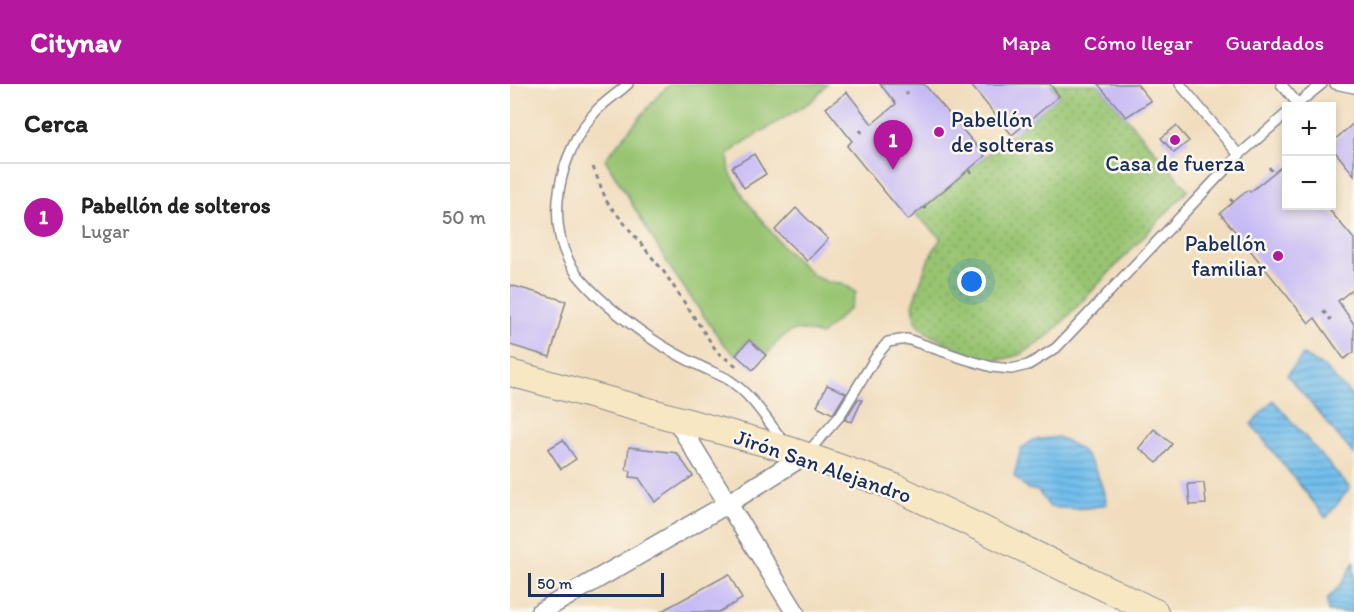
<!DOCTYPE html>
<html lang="es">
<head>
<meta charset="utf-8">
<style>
  :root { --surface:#fff; --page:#f6f6f6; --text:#222; --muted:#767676; --line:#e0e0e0; --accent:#b5179e }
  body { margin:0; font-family:Itim,sans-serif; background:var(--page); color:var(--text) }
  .controls { position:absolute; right:18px; top:18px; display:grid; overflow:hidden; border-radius:0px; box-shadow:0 3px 9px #0003 }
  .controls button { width:54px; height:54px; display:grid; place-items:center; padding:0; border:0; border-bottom:2px solid var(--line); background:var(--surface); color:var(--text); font:30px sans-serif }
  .scale { position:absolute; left:18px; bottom:15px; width:136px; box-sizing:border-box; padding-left:6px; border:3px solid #1b2f5e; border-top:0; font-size:16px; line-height:21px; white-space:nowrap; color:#1b2f5e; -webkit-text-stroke:4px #fbf7ec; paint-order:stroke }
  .you { position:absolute; left:462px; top:198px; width:21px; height:21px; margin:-15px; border:4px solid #fff; border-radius:50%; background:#1a73e8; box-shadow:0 0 0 9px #1a73e833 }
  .badge { display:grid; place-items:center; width:39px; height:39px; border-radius:50%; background:var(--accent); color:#fff; font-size:20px; font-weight:700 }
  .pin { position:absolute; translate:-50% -50px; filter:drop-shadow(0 2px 3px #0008) }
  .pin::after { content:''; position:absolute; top:32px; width:21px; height:18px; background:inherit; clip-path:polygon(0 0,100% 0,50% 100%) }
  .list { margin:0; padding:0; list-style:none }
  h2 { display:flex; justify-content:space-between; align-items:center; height:78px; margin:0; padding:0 24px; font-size:26px }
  h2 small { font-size:20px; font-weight:400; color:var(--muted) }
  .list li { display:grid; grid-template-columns:39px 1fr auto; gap:18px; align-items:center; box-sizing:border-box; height:108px; padding:0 24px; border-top:2px solid var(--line) }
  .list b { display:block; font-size:22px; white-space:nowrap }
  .list p { margin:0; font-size:20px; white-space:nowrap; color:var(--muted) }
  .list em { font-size:20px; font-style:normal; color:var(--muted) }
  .map { position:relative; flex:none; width:844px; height:528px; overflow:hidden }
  header { display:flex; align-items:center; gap:36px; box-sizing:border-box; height:84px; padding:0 30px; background:var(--accent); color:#fff }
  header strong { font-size:28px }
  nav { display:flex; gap:33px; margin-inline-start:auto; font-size:21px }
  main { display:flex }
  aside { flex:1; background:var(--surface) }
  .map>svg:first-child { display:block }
</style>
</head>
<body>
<header>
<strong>Citynav</strong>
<nav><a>Mapa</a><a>Cómo llegar</a><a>Guardados</a></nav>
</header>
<main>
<aside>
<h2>Cerca<small></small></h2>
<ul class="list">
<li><span class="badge">1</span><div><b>Pabellón de solteros</b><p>Lugar</p></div><em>50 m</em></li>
</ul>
</aside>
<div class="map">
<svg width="844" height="528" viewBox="0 0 844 528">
  <defs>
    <pattern id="park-dots" width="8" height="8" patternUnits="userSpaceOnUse" patternTransform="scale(1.5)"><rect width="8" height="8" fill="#98c471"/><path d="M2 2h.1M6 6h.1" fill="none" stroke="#7ba060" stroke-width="1.8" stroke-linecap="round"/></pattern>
    <pattern id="water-rules" width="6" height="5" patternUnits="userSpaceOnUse" patternTransform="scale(1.5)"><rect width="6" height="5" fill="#72beec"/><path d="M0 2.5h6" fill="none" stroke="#5d9bc2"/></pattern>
  </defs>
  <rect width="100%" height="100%" fill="#fbf7ec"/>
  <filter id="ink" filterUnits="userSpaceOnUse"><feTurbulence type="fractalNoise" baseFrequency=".0167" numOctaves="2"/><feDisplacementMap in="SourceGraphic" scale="12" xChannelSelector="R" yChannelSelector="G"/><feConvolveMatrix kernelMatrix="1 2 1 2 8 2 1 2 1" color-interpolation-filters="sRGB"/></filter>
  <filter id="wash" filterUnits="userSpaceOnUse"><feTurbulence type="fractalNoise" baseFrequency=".008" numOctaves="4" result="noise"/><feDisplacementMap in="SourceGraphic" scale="24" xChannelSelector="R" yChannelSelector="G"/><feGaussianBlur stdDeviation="1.35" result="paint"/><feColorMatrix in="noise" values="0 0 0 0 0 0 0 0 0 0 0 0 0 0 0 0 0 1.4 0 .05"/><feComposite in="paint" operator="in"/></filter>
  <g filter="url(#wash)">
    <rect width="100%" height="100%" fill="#f1ddbd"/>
    <path fill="#98c471" stroke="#5a7a68" stroke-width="1.5" d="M160,0H317L302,17L228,62L218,72L220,88L236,116L273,163L304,192L318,198L332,199L346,208L340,224L311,251C280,240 277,248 256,271L239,256L225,271L212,258L161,185L95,75L147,13Z"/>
    <polygon fill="url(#park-dots)" stroke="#5a7a68" stroke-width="1.5" points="540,0 588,0 678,106 543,248 512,270 495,275 473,278 418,250 405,237 403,218 419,174 431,154 405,130 549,12"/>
    <g fill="url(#water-rules)" stroke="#4676a5" stroke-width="1.5">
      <polygon points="793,271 814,283 844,314 844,371 777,291"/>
      <polygon points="763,316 840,404 816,434 741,340"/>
      <path d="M548,353C555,357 563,360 569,365C585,377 592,401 597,420C577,426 560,425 540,423L528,407L518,405L504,392L511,365L523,356Z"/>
      <polygon points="844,478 844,528 818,528 817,516 832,499"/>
    </g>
    <g id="blocks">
      <g fill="#c6baf5">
        <polygon points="370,0 414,0 475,72 398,136 337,62 342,57 316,24 337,8 362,40 386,20"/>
        <polygon points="460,0 540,0 549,12 502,51"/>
        <polygon points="588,0 627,0 641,17 616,33"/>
        <polygon points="844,39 844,91 822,64 822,58"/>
        <polygon points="666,42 679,57 664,69 651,54"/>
        <polygon points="244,70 256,90 234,104 222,83"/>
        <polygon points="777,78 777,122 816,122 844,155 844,204 828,217 844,240 844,268 834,275 805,234 799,239 710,129 738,106 740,108"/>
        <polygon points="286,124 318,155 297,177 265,146"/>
        <polygon points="0,201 56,217 40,273 0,261"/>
        <polygon points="239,256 256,271 243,286 226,271"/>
        <polygon points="317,301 336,309 323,330 307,322"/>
        <polygon points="348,315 352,316 342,338 335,336"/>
        <polygon points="644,345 662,360 647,379 629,364"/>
        <polygon points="53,356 66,375 51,385 38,365"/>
        <polygon points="119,363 167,369 183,392 145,418 129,394 120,393 121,387 116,386"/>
        <polygon points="694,399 696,420 680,421 678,400"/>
        <polygon points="219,490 232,515 209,528 150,528"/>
      </g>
    </g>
  </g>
  <g filter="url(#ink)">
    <use href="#blocks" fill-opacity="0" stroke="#86868e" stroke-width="1.5"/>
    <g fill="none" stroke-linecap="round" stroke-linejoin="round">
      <g stroke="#86868e" stroke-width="12">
        <g id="lane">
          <path d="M118,0C108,9 96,17 87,26C49,67 31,143 67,190C86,214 113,235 139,253C156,265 175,275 194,284C202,288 211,291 219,296C242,311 257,336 273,357"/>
          <polyline points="670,0 729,71"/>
          <polyline points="771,0 788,20"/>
          <polyline points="825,0 844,4"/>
          <polyline points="785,22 812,0"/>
          <polyline points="297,369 329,333 367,271 378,258 397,255 455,275 482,283 501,285 518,281 546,264 729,71 776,30"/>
        </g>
      </g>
      <g stroke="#86868e" stroke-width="21">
        <g id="street">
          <polyline points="165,334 285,528"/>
          <polyline points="30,528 219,419 295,371"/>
        </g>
      </g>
      <g stroke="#86868e" stroke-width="28">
        <polyline id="secondary" points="0,289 280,366 385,403 645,528"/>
      </g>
      <g stroke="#86868e" stroke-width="3" stroke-dasharray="4.5 4.5" stroke-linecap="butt">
        <polyline points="396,8 397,11"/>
        <polyline points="350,46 352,49"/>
        <polyline points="83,83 97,118 154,188 208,269 228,283"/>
        <polyline points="759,83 763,89"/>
        <polyline points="459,86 462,89"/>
        <polyline points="720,115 723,118"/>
        <polyline points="414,123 416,125"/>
        <polyline points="813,227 821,236"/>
      </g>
      <use href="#lane" stroke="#fff" stroke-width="9"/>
      <use href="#street" stroke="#fff" stroke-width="18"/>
      <use href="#secondary" stroke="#f7e8c3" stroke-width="26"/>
    </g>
  </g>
  <g fill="#b5179e" stroke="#fbf7ec" stroke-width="2">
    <circle cx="429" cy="48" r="6"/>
    <circle cx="665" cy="56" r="6"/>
    <circle cx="768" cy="172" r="6"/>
  </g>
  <g text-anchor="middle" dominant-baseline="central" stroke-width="5" stroke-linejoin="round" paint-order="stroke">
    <g font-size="22" fill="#1b2f5e" stroke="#fbf7ec" text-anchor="start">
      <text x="441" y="35">Pabellón<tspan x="441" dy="25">de solteras</tspan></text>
      <text x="665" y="79" text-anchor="middle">Casa de fuerza</text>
      <text x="756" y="159" text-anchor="end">Pabellón<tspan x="756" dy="25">familiar</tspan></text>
    </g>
    <g font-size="22" fill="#1b2f5e" stroke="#fbf7ec">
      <text transform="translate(313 382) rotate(19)">Jirón San Alejandro</text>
    </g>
  </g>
</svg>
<div class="controls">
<button>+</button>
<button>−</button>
</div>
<div class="scale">50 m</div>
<div class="you"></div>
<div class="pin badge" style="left:383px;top:86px">1</div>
</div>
</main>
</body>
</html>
